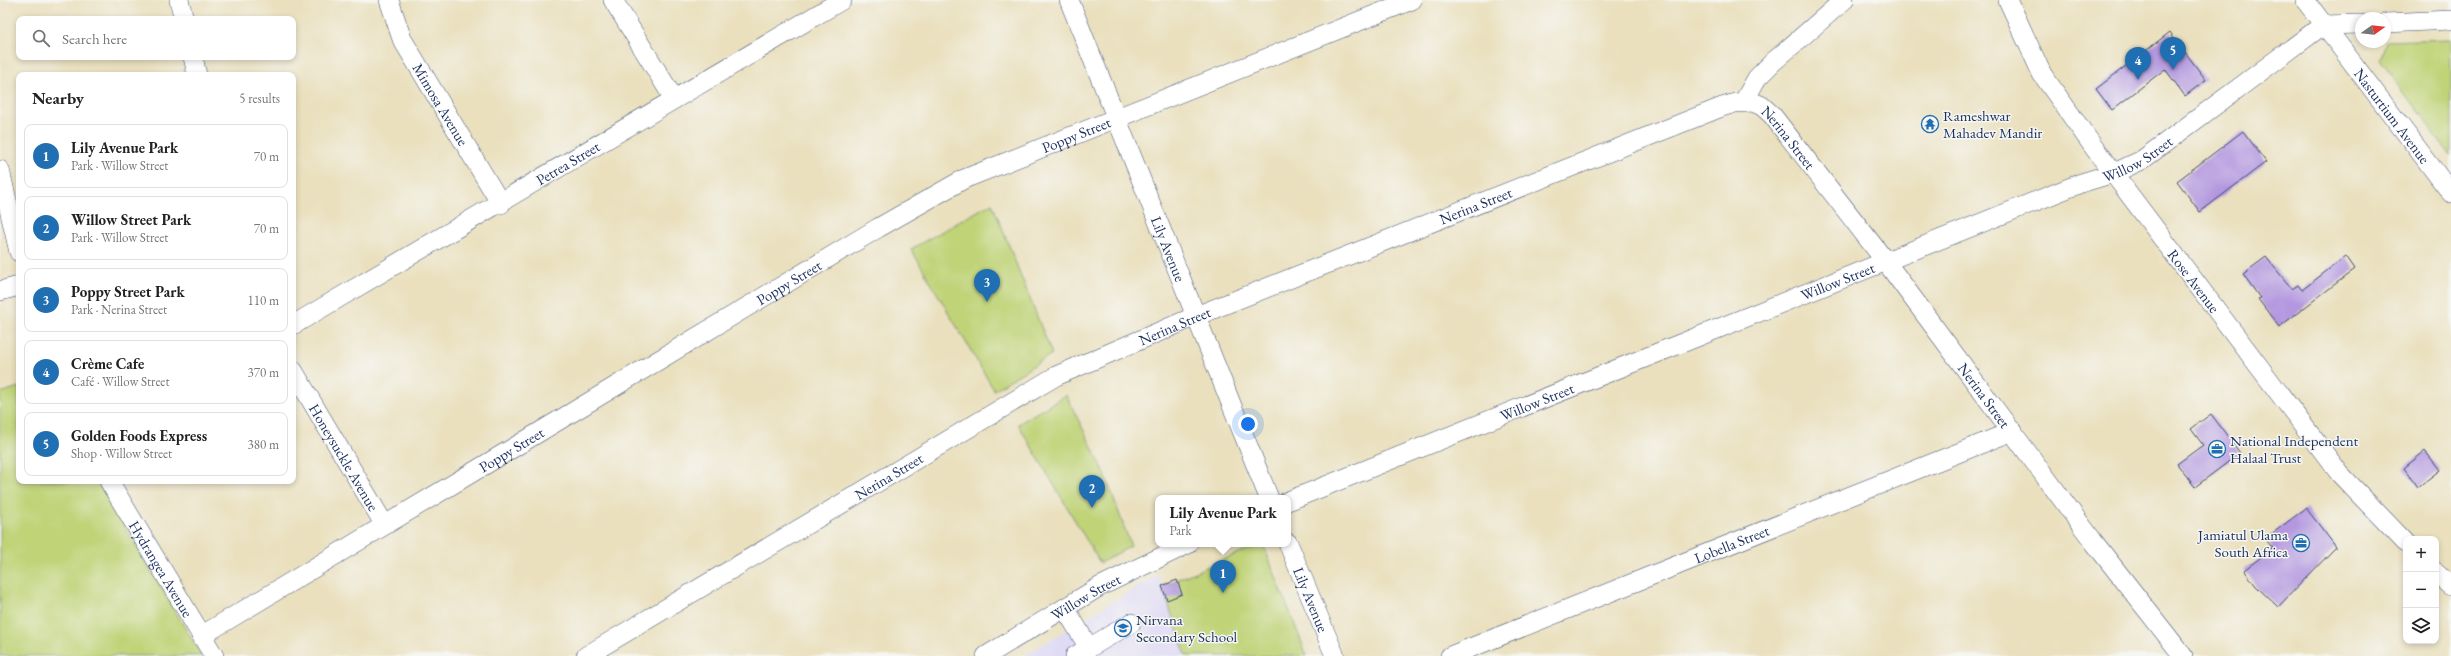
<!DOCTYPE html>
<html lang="en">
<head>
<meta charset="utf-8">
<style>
  :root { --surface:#fff; --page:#f6f6f6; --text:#222; --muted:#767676; --line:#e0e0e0; --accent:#1f6fb2 }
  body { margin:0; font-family:"EB Garamond",serif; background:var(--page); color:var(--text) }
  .controls { position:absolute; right:12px; bottom:12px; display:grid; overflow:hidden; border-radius:8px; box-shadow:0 2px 6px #0003 }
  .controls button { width:36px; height:36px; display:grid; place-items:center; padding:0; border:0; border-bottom:1px solid var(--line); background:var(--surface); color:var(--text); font:20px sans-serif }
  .compass { position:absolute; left:2355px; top:12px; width:36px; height:36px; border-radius:50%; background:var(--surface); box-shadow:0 2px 6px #0003; rotate:75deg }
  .you { position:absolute; left:1248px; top:424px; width:14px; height:14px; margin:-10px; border:3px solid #fff; border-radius:50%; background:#1a73e8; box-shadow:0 0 0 6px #1a73e833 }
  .badge { display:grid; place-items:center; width:26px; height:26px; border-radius:50%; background:var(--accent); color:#fff; font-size:13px; font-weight:700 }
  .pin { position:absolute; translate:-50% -33px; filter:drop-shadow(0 1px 2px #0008) }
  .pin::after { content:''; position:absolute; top:21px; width:14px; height:12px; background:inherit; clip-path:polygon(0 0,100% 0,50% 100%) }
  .popup { position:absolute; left:1155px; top:495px; width:136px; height:52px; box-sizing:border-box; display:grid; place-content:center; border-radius:8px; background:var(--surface); filter:drop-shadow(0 1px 3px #0005); font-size:13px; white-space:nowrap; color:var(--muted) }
  .popup b { font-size:15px; color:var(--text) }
  .popup::after { content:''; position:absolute; left:50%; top:100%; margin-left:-8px; border:8px solid transparent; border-top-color:var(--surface) }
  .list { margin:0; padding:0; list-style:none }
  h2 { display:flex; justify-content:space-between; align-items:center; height:52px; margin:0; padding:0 16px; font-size:17px }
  h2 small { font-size:13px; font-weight:400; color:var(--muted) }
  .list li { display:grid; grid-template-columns:26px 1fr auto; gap:12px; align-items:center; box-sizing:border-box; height:64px; margin:0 8px 8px; padding:0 8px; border:1px solid var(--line); border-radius:8px }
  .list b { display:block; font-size:15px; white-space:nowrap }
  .list p { margin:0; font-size:13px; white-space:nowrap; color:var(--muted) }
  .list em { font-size:13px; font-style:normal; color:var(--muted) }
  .icon { flex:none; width:22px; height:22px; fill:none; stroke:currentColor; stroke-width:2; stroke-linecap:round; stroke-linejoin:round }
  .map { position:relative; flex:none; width:2451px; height:656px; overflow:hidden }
  .search { position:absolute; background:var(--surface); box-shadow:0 2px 6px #0003; left:16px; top:16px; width:280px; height:44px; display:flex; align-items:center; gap:10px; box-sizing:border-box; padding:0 14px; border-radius:8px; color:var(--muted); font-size:15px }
  .panel { position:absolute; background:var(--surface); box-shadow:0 2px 6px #0003; left:16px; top:72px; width:280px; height:412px; border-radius:8px }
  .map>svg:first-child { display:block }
</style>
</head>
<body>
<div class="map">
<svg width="2451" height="656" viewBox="0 0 2451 656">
  <rect width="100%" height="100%" fill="#f6f6f2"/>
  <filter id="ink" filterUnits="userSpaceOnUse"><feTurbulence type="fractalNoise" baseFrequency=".025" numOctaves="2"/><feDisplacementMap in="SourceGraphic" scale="8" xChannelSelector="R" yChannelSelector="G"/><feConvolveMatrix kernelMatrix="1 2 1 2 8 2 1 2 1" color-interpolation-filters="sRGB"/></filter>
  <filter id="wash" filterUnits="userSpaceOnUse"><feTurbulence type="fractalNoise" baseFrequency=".012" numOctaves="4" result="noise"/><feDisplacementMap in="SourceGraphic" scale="16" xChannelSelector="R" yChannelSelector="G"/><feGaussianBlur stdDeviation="0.9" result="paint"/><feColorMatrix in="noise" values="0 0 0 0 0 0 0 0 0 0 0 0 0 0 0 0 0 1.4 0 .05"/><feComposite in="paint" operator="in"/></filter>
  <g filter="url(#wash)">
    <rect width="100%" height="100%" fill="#eae0be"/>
    <polygon fill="#dcd6f6" points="1158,575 1186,656 1024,656 1114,601"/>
    <g fill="#c0d377" stroke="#6e816a">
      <polygon points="2451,39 2451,156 2380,60 2386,41"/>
      <polygon points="992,203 1052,354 994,390 911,249"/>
      <polygon points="19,387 19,481 97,481 202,656 0,656 0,393"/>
      <polygon points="1066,395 1103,469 1131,546 1100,563 1018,424"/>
      <polygon points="1260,544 1263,544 1307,656 1186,656 1162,586"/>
    </g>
    <g id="blocks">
      <g fill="#b397df">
        <polygon points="2170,32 2206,80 2185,96 2165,69 2112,110 2096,89"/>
        <polygon points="2243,131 2266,162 2200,212 2177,181"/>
        <polygon points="2346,256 2355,269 2279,327 2258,299 2260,298 2243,274 2266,257 2292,289 2298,285 2302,290"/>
        <polygon points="2211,414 2240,453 2195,487 2177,464 2203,445 2191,429"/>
        <polygon points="2425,451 2440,470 2418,487 2404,468"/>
        <polygon points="2306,508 2336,547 2278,607 2256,586 2244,570 2273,548 2265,539"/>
        <polygon points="1177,580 1182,594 1167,600 1162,586"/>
      </g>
    </g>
  </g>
  <g filter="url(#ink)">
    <use href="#blocks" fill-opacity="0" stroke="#3a4a6c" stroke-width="1"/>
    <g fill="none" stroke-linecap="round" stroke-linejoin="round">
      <g stroke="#3a4a6c" stroke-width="20">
        <g id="minor">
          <polyline points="179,0 184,19"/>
          <path id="s1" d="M389,0L402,39L501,204"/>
          <polyline points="613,0 674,99"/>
          <path id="s2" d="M1069,0L1269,498"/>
          <path id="s3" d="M2008,0L2042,74L2095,149L2340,474L2406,543"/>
          <path id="s4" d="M2305,0L2451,193"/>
          <polyline points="2385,23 2451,20"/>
          <polyline points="193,57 197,75"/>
          <polyline points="1744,101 1757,78 1773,62 1844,0"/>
          <polyline points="0,170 19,252"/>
          <polyline points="0,291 19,286"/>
          <path id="s5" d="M293,325L842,0"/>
          <path id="s6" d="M293,370L384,524"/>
          <path id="s7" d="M109,481L214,656"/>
          <path id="s8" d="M1288,501L2081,183L2114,173L2142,160L2323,25L2361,24"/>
          <path id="s9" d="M1288,543L1335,656"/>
          <polyline points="2436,572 2451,586"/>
          <polyline points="1065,608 1089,648 1131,623"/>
          <path id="s10" d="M201,636L878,228L964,179L1412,0"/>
          <path id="s11" d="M586,656L1056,376L1196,316L1722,107L1735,103L1753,102L1762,106L1772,115L1886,262L2093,541L2183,656"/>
          <path id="s12" d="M986,656L1099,587L1188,544"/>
          <polyline points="1075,656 1089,648"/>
          <path id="s13" d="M1450,656L2013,431"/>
        </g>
      </g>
      <use href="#minor" stroke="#fff" stroke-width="19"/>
    </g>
  </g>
  <defs>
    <g id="temple-ring" transform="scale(0.9)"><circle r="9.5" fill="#f6f6f2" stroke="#1f6fb2" stroke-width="1.5"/><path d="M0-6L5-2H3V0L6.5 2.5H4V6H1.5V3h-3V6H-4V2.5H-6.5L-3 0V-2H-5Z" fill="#1f6fb2"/></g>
    <g id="office-ring" transform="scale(0.9)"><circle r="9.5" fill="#f6f6f2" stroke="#1f6fb2" stroke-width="1.5"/><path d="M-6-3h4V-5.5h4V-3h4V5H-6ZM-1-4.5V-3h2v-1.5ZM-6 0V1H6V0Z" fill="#1f6fb2"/></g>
    <g id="school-ring" transform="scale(0.9)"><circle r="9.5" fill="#f6f6f2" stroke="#1f6fb2" stroke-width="1.5"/><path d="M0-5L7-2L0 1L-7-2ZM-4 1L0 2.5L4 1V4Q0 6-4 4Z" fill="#1f6fb2"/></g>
  </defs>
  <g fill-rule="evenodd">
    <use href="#temple-ring" x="1930" y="124"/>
    <use href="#office-ring" x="2217" y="449"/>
    <use href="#office-ring" x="2301" y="543"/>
    <use href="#school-ring" x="1123" y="628"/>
  </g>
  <g text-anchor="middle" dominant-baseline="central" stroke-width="3" stroke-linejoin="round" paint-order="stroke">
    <g font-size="15" fill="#1b2f5e" stroke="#f6f6f2">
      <text stroke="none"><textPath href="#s1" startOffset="117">Mimosa Avenue</textPath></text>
      <text stroke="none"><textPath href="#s4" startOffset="145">Nasturtium Avenue</textPath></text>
      <text stroke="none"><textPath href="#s10" startOffset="1010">Poppy Street</textPath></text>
      <text stroke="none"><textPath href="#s11" startOffset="1348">Nerina Street</textPath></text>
      <text stroke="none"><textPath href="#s8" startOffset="916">Willow Street</textPath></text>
      <text stroke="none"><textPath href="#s5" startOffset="319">Petrea Street</textPath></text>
      <text stroke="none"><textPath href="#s11" startOffset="1000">Nerina Street</textPath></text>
      <text stroke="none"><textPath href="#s2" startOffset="268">Lily Avenue</textPath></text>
      <text stroke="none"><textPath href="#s3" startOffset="338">Rose Avenue</textPath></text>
      <text stroke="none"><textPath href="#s10" startOffset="686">Poppy Street</textPath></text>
      <text stroke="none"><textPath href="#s8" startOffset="592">Willow Street</textPath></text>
      <text stroke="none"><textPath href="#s11" startOffset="676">Nerina Street</textPath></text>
      <text stroke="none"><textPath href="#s11" startOffset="1672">Nerina Street</textPath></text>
      <text stroke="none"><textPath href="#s8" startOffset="268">Willow Street</textPath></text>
      <text stroke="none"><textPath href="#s10" startOffset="362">Poppy Street</textPath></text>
      <text stroke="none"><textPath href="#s6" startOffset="101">Honeysuckle Avenue</textPath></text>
      <text stroke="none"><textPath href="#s11" startOffset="352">Nerina Street</textPath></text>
      <text stroke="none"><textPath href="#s13" startOffset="303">Lobella Street</textPath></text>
      <text stroke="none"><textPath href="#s7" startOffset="102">Hydrangea Avenue</textPath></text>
      <text stroke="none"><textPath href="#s12" startOffset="116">Willow Street</textPath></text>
      <text stroke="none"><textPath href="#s9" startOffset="61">Lily Avenue</textPath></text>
    </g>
    <g font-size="15" fill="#1b2f5e" stroke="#f6f6f2" text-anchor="start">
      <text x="1943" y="115">Rameshwar<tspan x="1943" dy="17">Mahadev Mandir</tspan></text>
      <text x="2230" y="440">National Independent<tspan x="2230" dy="17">Halaal Trust</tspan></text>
      <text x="2288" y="534" text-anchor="end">Jamiatul Ulama<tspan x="2288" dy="17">South Africa</tspan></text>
      <text x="1136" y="619">Nirvana<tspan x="1136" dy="17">Secondary School</tspan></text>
    </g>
  </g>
</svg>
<div class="controls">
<button>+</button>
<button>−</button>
<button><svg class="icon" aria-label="layers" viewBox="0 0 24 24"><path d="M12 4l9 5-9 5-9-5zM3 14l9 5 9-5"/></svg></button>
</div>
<svg class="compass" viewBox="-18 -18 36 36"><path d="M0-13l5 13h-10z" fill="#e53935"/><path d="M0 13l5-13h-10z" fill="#767676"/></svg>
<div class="you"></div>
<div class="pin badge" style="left:1223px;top:593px">1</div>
<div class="popup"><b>Lily Avenue Park</b>Park</div>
<div class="pin badge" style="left:1092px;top:508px">2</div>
<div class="pin badge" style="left:987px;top:302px">3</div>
<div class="pin badge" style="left:2138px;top:80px">4</div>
<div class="pin badge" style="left:2173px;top:70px">5</div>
<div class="search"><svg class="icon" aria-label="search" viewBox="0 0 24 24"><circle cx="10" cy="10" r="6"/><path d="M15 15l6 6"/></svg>Search here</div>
<section class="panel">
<h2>Nearby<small>5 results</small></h2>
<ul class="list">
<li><span class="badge">1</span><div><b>Lily Avenue Park</b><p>Park · Willow Street</p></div><em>70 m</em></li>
<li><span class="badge">2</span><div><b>Willow Street Park</b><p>Park · Willow Street</p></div><em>70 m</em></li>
<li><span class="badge">3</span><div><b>Poppy Street Park</b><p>Park · Nerina Street</p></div><em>110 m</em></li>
<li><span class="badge">4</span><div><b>Crème Cafe</b><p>Café · Willow Street</p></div><em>370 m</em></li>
<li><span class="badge">5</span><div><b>Golden Foods Express</b><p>Shop · Willow Street</p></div><em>380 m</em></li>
</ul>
</section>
</div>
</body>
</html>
